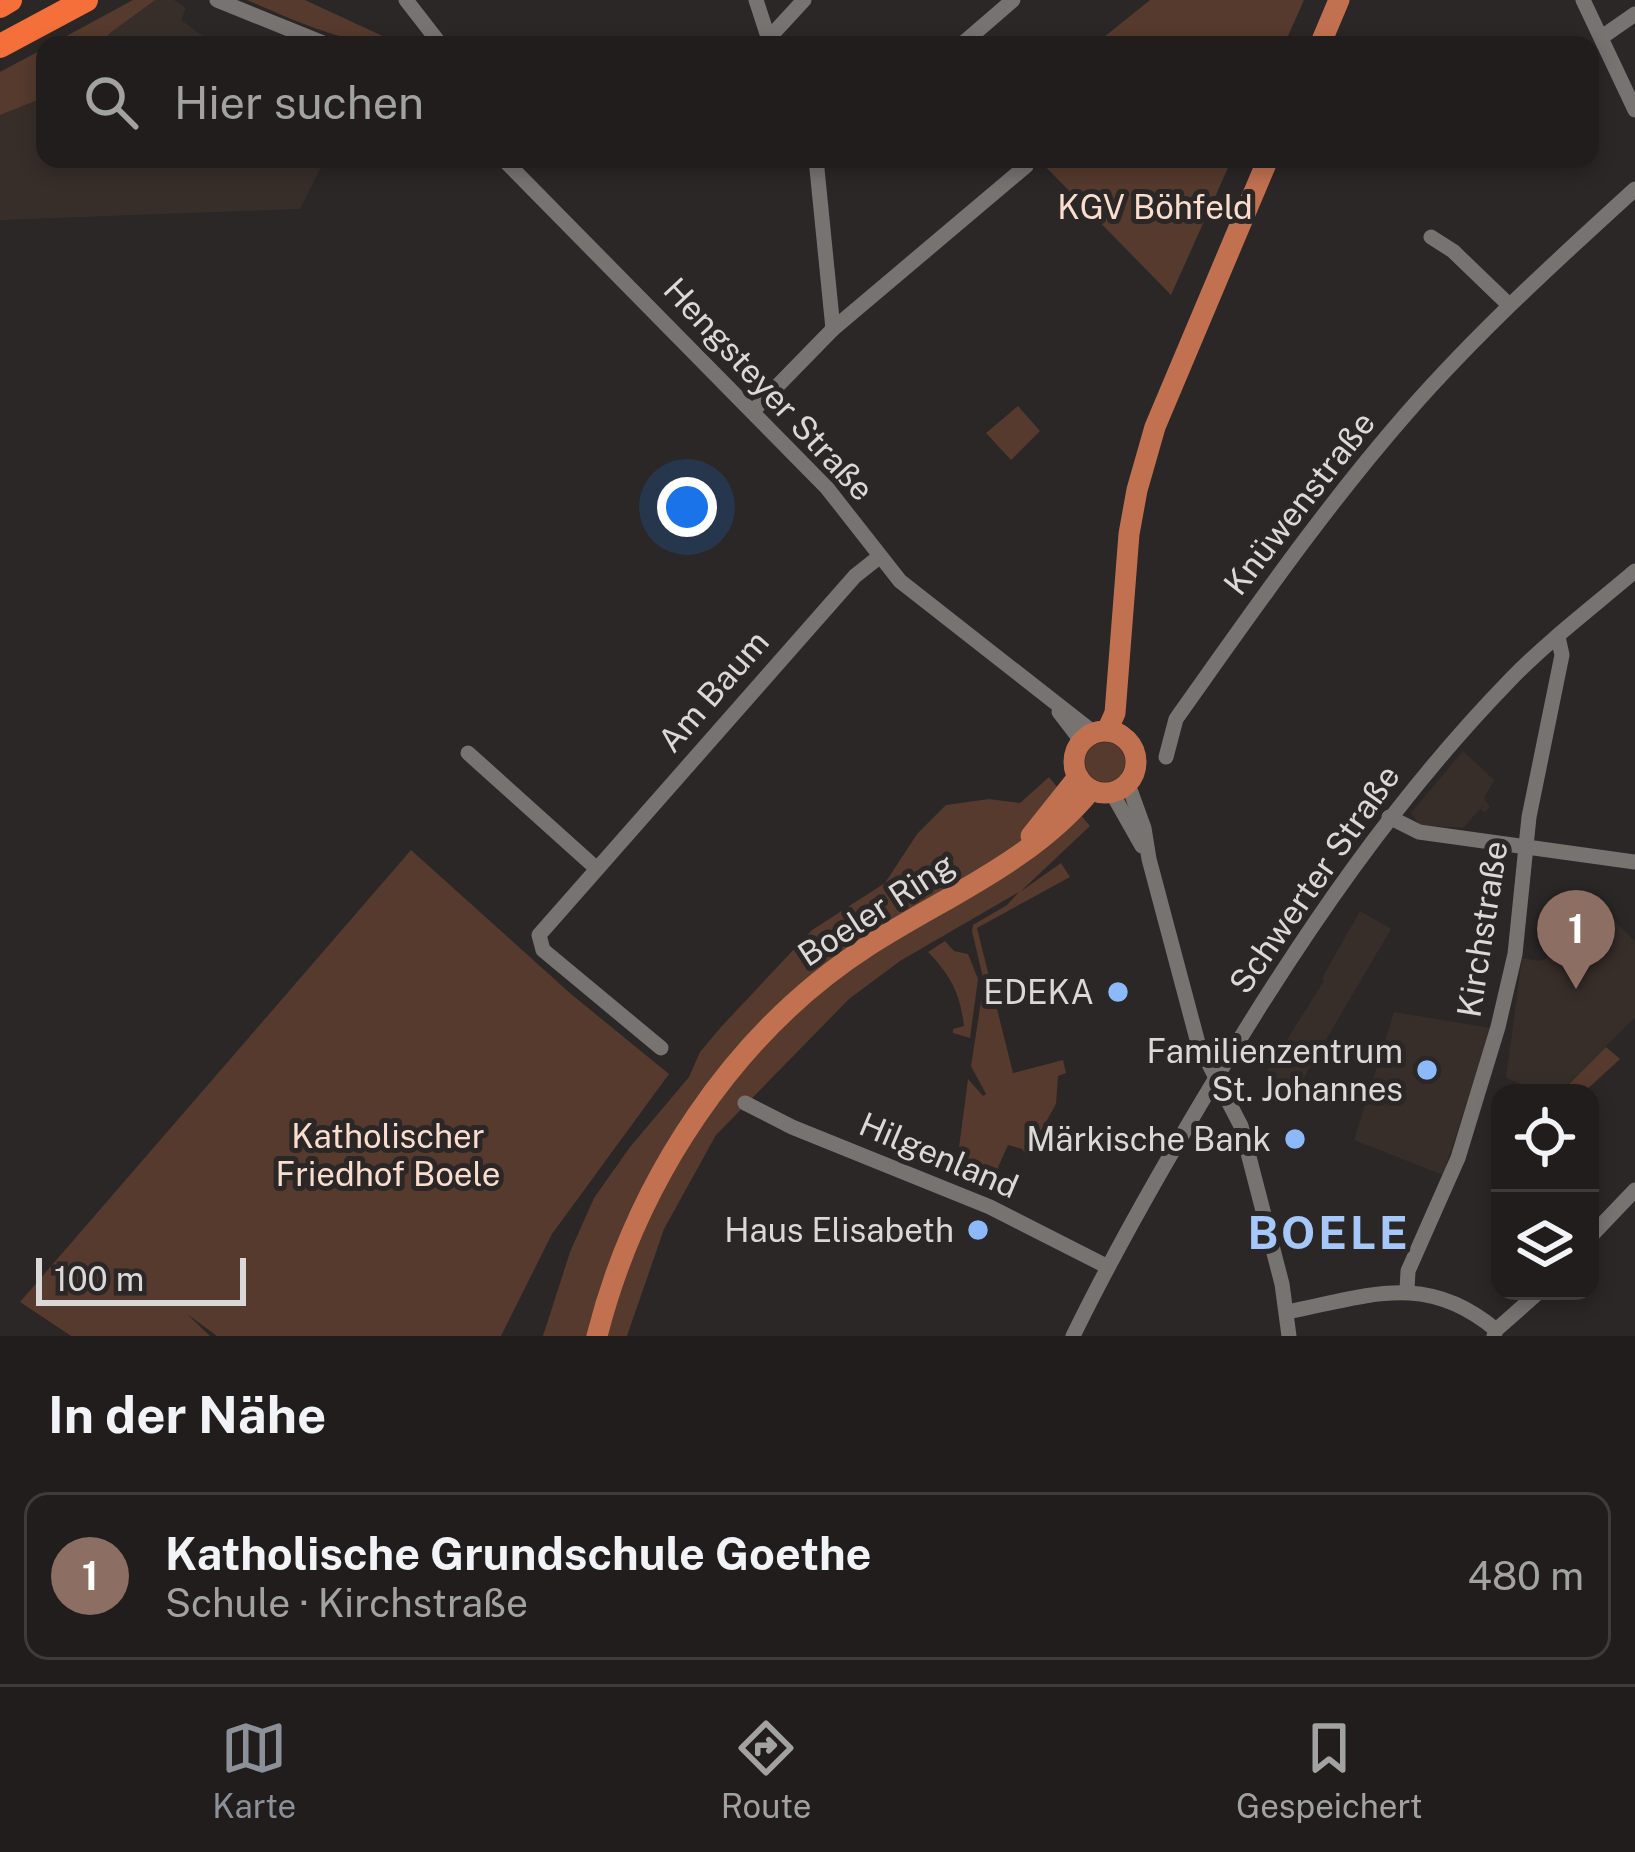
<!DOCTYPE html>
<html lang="de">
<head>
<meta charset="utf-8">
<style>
  :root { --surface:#201d1c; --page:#2d2a29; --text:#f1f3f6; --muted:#a2a2a3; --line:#3d3b3b; --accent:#8c9099 }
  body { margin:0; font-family:"Public Sans",sans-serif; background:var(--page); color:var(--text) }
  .controls { position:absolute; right:36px; bottom:36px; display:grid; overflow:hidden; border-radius:24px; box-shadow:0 6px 18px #0003 }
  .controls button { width:108px; height:108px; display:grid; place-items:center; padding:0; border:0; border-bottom:3px solid var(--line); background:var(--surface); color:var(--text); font:60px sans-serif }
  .scale { position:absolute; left:36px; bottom:30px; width:210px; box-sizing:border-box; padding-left:12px; border:6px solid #dbd9d8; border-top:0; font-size:33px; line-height:42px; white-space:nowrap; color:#dbd9d8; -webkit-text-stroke:9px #2a2726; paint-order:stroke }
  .you { position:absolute; left:687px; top:507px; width:42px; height:42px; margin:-30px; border:9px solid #fff; border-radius:50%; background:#1a73e8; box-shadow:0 0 0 18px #1a73e833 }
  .badge { display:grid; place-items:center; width:78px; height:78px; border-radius:50%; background:var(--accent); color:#fff; font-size:39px; font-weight:700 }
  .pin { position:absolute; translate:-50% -99px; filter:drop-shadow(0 3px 6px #0008) }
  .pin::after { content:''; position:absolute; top:63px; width:42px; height:36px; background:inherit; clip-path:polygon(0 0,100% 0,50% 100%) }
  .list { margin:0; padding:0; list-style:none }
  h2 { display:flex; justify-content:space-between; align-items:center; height:156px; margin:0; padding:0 48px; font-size:51px }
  h2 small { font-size:39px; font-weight:400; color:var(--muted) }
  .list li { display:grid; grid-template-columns:78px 1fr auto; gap:36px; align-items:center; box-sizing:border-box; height:168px; margin:0 24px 24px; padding:0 24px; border:3px solid var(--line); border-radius:24px }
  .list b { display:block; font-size:45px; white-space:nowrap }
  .list p { margin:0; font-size:39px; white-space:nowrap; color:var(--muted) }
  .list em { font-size:39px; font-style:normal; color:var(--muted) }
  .icon { flex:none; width:66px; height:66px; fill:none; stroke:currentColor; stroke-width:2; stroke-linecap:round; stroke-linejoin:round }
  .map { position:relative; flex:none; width:1635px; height:1336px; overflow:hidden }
  .search { position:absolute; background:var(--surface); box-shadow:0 6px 18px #0003; left:36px; right:36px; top:36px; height:132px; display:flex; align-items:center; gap:30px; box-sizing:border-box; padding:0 42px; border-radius:24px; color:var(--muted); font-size:45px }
  .sheet { height:348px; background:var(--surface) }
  nav { display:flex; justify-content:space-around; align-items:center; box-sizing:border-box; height:168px; border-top:3px solid var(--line); background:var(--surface); font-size:33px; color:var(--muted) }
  nav a { display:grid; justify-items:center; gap:6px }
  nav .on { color:var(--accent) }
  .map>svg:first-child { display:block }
</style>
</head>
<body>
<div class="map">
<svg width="1635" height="1336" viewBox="0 0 1635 1336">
  <rect width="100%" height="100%" fill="#2a2726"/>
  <g fill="#372e2a">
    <polygon points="133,0 174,0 186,8 181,20 215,45 50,45"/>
    <polygon points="45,48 45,159 325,159 300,209 0,220 0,72"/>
    <polygon points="1463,751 1494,780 1484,798 1490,807 1485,812 1480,809 1463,828 1420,825 1411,813"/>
    <polygon points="1360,911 1391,929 1304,1077 1308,1082 1300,1092 1292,1087 1288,1092 1264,1076 1324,981 1322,978"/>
    <polygon points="1613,919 1635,942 1635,1017 1559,1093 1545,1093 1506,1078 1522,958 1539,961 1571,949"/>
    <polygon points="1394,1012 1491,1028 1443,1175 1354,1140"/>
  </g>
  <g fill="#553a2d">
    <polygon points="133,0 155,0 110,33 100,45 50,45"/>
    <path d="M247,0H305L402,45C345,45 298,22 247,0Z"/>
    <polygon points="1150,0 1304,0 1284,45 1094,45"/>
    <polygon points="45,48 45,97 0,115 0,72"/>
    <polygon points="1038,159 1232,159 1171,295"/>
    <polygon points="1018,406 1040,431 1011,460 986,433"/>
    <circle cx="1105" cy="762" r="20"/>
    <polygon points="1049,777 1090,826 1020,892 1061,863 1070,877 977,928 1013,1073 1063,1060 1066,1073 1058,1076 1056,1104 1027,1156 1022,1149 1008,1145 991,1183 966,1170 966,1163 957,1163 968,1079 983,1096 986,1094 971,1066 984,982 972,931 973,925 1007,905 1019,892 900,961 849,999 716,1135 664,1229 627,1336 543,1336 570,1252 594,1198 630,1147 689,1077 700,1052 721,1027 812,930 885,883 917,834 946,805 989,799 1020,803"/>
    <polygon points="411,850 571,994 669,1074 552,1234 501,1336 217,1336 187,1314 210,1336 71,1336 20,1302"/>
    <path d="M945,941L954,951L968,954L978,979L970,1038L953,1033V1029L964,1026C960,993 951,976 928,952Z"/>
    <polygon points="1606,1047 1620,1059 1583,1093 1560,1093"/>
  </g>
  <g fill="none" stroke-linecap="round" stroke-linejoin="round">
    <g stroke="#767371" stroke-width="15">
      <polyline points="217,0 328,45"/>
      <polyline points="406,0 441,45"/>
      <polyline points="756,0 770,43"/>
      <polyline points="1583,0 1635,110"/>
      <polyline points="1602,37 1635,14"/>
      <polyline points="768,39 804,0"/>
      <polyline points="961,45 1013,0"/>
      <polyline points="503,159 827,488 900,581 1094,733"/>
      <polyline points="816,159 833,329"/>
      <polyline points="1431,237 1453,251 1508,304"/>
      <polyline points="753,411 833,329 1026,166"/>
      <polyline points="1059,712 1082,742"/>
      <polyline points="468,753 597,869"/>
      <path d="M1166,757L1176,719C1250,615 1323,509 1407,413C1478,332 1556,261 1635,189"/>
      <polyline points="1128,784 1144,828 1149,859 1198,1043 1241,1126 1282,1284 1289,1336"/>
      <polyline points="1112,793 1142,846"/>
      <polyline points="1389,817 1419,832 1635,862"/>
      <polyline points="661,1048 543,950 539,935 855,576 879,557"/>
      <polyline points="745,1103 792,1127 990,1207 1108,1267"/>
      <polyline points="1590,1237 1635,1190"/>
      <polyline points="1407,1290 1408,1271 1458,1158 1498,1027 1515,954 1529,817 1562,655 1558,637"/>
      <path d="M1287,1312C1368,1296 1426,1271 1496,1330L1494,1336"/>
      <polyline points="1496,1330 1540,1291"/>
      <path d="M1073,1336C1117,1246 1167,1159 1219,1073C1304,932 1396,797 1511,679C1549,640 1594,606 1635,571"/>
    </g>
    <g stroke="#c27150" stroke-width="21">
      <polyline points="1320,45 1339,0"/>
      <polyline points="1107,731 1115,713 1129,534 1137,490 1155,427 1268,159"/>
      <circle cx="1105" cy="762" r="31"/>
      <polyline points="1031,836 1078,777"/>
      <path d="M597,1336C636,1182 733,1033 868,946C944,897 1032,862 1091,790"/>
    </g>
    <g stroke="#f46f3a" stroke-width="24">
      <polyline points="0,6 10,0"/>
      <polyline points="0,46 86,0"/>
    </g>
  </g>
  <g fill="#8cb9fc" stroke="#2a2726" stroke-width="4.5">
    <circle cx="1118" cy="992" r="12"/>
    <circle cx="1427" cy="1070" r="12"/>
    <circle cx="1295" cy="1139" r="12"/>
    <circle cx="978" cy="1230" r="12"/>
  </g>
  <g text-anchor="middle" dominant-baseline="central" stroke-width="10" stroke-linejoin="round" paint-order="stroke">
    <g font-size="33" fill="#fbddce" stroke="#2a2726">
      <text x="1155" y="207">KGV Böhfeld</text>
      <text x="388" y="1136">Katholischer<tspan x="388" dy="38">Friedhof Boele</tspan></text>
    </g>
    <g font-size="33" fill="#dbd9d8" stroke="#2a2726">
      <text transform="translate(769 389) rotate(47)">Hengsteyer Straße</text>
      <text transform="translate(1299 503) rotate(-52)">Knüwenstraße</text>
      <text transform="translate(713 691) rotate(-49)">Am Baum</text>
      <text transform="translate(1314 879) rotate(-55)">Schwerter Straße</text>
      <text transform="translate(876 909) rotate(-33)">Boeler Ring</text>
      <text transform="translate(1482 929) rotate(-81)">Kirchstraße</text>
      <text transform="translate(939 1155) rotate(23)">Hilgenland</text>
    </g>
    <g font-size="33" fill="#dbd9d8" stroke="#2a2726" text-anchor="end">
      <text x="1094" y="992">EDEKA</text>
      <text x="1403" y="1051">Familienzentrum<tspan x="1403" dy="38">St. Johannes</tspan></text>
      <text x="1271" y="1139">Märkische Bank</text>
      <text x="954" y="1230">Haus Elisabeth</text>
    </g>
    <g font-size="45" font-weight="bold" letter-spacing="3" fill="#a5c7f9" stroke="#2a2726">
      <text x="1329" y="1232">BOELE</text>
    </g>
  </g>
</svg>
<div class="controls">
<button><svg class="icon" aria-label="locate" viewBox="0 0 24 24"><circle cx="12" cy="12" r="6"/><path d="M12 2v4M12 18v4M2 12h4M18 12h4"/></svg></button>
<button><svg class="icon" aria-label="layers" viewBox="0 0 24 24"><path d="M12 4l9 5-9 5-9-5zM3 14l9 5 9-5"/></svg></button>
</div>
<div class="scale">100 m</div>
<div class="you"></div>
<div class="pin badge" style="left:1576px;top:989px;background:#8d6e63">1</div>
<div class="search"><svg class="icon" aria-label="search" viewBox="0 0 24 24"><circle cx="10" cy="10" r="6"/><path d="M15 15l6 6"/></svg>Hier suchen</div>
</div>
<section class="sheet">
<h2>In der Nähe<small></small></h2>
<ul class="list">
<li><span class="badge" style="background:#8d6e63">1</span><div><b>Katholische Grundschule Goethe</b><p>Schule · Kirchstraße</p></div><em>480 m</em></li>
</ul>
</section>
<nav>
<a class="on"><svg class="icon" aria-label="map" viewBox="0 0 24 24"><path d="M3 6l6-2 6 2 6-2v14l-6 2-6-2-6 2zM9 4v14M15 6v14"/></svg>Karte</a>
<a><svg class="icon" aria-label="directions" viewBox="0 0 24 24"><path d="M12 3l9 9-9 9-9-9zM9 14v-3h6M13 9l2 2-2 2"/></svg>Route</a>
<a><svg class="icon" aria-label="saved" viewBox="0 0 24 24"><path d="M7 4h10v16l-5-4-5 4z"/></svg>Gespeichert</a>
</nav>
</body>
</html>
